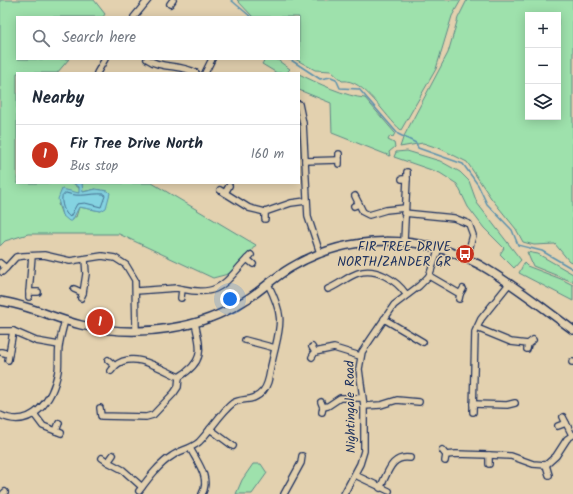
<!DOCTYPE html>
<html lang="en">
<head>
<meta charset="utf-8">
<style>
  :root { --surface:#fff; --page:#f6f6f7; --text:#1f2937; --muted:#747a83; --line:#e0e1e3; --accent:#c8321e }
  body { margin:0; font-family:Kalam,sans-serif; background:var(--page); color:var(--text) }
  .controls { position:absolute; right:12px; top:12px; display:grid; overflow:hidden; border-radius:0px; box-shadow:0 2px 10px #0003 }
  .controls button { width:36px; height:36px; display:grid; place-items:center; padding:0; border:0; border-bottom:1px solid var(--line); background:var(--surface); color:var(--text); font:20px sans-serif }
  .you { position:absolute; left:230px; top:299px; width:14px; height:14px; margin:-10px; border:3px solid #fff; border-radius:50%; background:#1a73e8; box-shadow:0 0 0 6px #1a73e833 }
  .badge { display:grid; place-items:center; width:26px; height:26px; border-radius:50%; background:var(--accent); color:#fff; font-size:13px; font-weight:700 }
  .pin { position:absolute; translate:-50% -50%; border:2px solid #fff; box-shadow:0 1px 4px #0006 }
  .list { margin:0; padding:0; list-style:none }
  h2 { display:flex; justify-content:space-between; align-items:center; height:52px; margin:0; padding:0 16px; font-size:17px }
  h2 small { font-size:13px; font-weight:400; color:var(--muted) }
  .list li { display:grid; grid-template-columns:26px 1fr auto; gap:12px; align-items:center; box-sizing:border-box; height:60px; padding:0 16px; border-top:1px solid var(--line) }
  .list b { display:block; font-size:15px; white-space:nowrap }
  .list p { margin:0; font-size:13px; white-space:nowrap; color:var(--muted) }
  .list em { font-size:13px; font-style:normal; color:var(--muted) }
  .icon { flex:none; width:22px; height:22px; fill:none; stroke:currentColor; stroke-width:2; stroke-linecap:round; stroke-linejoin:round }
  .map { position:relative; flex:none; width:573px; height:494px; overflow:hidden }
  .search { position:absolute; background:var(--surface); box-shadow:0 2px 10px #0003; left:16px; top:16px; width:284px; height:44px; display:flex; align-items:center; gap:10px; box-sizing:border-box; padding:0 14px; border-radius:0px; color:var(--muted); font-size:15px }
  .panel { position:absolute; background:var(--surface); box-shadow:0 2px 10px #0003; left:16px; top:72px; width:284px; height:112px; border-radius:0px }
  .map>svg:first-child { display:block }
</style>
</head>
<body>
<div class="map">
<svg width="573" height="494" viewBox="0 0 573 494">
  <rect width="100%" height="100%" fill="#e3d1af"/>
  <filter id="ink" filterUnits="userSpaceOnUse"><feTurbulence type="fractalNoise" baseFrequency=".025" numOctaves="2"/><feDisplacementMap in="SourceGraphic" scale="8" xChannelSelector="R" yChannelSelector="G"/><feConvolveMatrix kernelMatrix="1 2 1 2 8 2 1 2 1" color-interpolation-filters="sRGB"/></filter>
  <g filter="url(#ink)">
    <g fill="#9ee1ac" stroke="#5c8885" fill-rule="evenodd">
      <polygon points="0,0 94,0 105,14 103,17 17,17 17,59 69,59 57,73 17,73 17,183 73,183 80,189 79,193 58,204 62,215 76,217 79,207 101,211 96,189 82,192 82,183 152,183 256,245 232,273 213,278 119,234 28,234 5,241 0,246"/>
      <path d="M237,0H461L452,16L436,69L401,130C385,117 364,78 342,81L331,71L315,70L295,59H299V17H253Z"/>
      <path d="M467,0H573V262L569,261L555,244L534,245L523,242L516,229L491,198L467,162L441,149L423,143L400,147L403,138L448,53L458,18ZM528,15H558V117H528Z"/>
      <polygon points="265,59 276,59 290,69 286,73 277,73 262,64"/>
      <path d="M299,74C315,82 347,97 365,98L395,133L393,137L390,136L388,140L394,143L395,147L389,152L390,156L332,133L331,103L299,90Z"/>
      <polygon points="407,151 440,161 460,172 469,181 477,203 521,260 514,268 500,254 504,248 484,228 468,207 457,184 440,173 394,157 396,152"/>
      <polygon points="527,252 538,254 573,274 573,282 533,266"/>
      <polygon points="524,263 527,266 561,279 573,285 573,301 519,273"/>
      <polygon points="253,464 261,464 267,473 252,494 236,494 242,480"/>
    </g>
    <polygon fill="#84d3e1" stroke="#5a91ad" points="73,183 82,183 83,192 96,189 108,191 110,193 106,208 101,211 79,207 72,221 69,221 62,215 58,199 62,189 79,193 79,187"/>
    <g fill="none" stroke-linecap="round" stroke-linejoin="round">
      <path stroke="#457192" stroke-width="1" d="M66,193C81,198 89,193 104,194L105,196L101,207L85,203L77,204L70,217C64,213 61,203 62,197Z"/>
      <g stroke="#5a91ad" stroke-width="1.5">
        <polyline points="231,0 251,17"/>
        <polyline points="286,59 291,60 320,79 331,77 336,79 340,88 359,89 398,134 416,143 418,148 463,164 478,185 487,204 512,230 518,245 542,251 573,269"/>
      </g>
      <g stroke="#1b2f5e" stroke-width="8">
        <g id="minor">
          <polyline points="170,4 173,0"/>
          <polyline points="134,17 148,0"/>
          <path d="M147,59C161,69 181,64 196,73"/>
          <polyline points="97,73 105,59"/>
          <polyline points="205,73 212,59"/>
          <polyline points="299,104 303,123 308,217 320,253"/>
          <polyline points="339,154 339,164"/>
          <polyline points="305,161 339,160"/>
          <polyline points="402,179 407,179 407,172"/>
          <polyline points="220,190 225,193 229,186"/>
          <polyline points="225,193 249,208 265,212"/>
          <polyline points="359,204 363,212 369,215 386,210 405,208"/>
          <polyline points="354,206 359,204 355,196"/>
          <polyline points="404,213 454,218 469,224 473,235 469,250"/>
          <polyline points="265,219 265,212 291,203 306,201"/>
          <polyline points="404,241 407,179"/>
          <polyline points="251,255 247,259 253,264"/>
          <polyline points="0,263 6,268 2,272"/>
          <polyline points="6,268 16,257 23,256 44,255 70,261 102,256 115,258 126,265 135,280 136,331"/>
          <polyline points="429,276 460,294"/>
          <polyline points="74,289 83,293 81,298"/>
          <path d="M182,289C220,297 223,284 247,259"/>
          <path d="M328,289C338,285 347,277 358,273C376,267 396,280 406,294"/>
          <polyline points="136,291 177,288 182,289 181,298"/>
          <polyline points="29,292 32,256"/>
          <polyline points="83,293 86,274 85,259"/>
          <polyline points="29,297 29,292 38,292"/>
          <polyline points="459,299 460,294 463,289"/>
          <polyline points="384,319 423,342"/>
          <polyline points="477,328 511,342 528,344"/>
          <polyline points="0,331 13,331 36,341 59,345"/>
          <polyline points="245,340 275,348"/>
          <polyline points="527,349 528,344 533,340"/>
          <polyline points="1,352 9,354 8,360"/>
          <polyline points="315,352 334,348 360,356"/>
          <polyline points="9,354 13,331"/>
          <polyline points="312,357 315,352 312,347"/>
          <polyline points="108,360 115,366 111,371"/>
          <polyline points="572,362 573,362"/>
          <path d="M115,366C133,350 161,369 179,377"/>
          <path d="M179,377C205,361 201,350 195,323"/>
          <polyline points="321,402 323,407 322,412"/>
          <polyline points="473,404 507,405 515,403"/>
          <polyline points="364,406 381,405 397,400 419,402"/>
          <polyline points="323,407 328,406 340,398 362,398"/>
          <polyline points="100,408 101,416 146,417 153,415 174,393 178,387 179,377"/>
          <polyline points="473,412 475,332 481,319 509,284"/>
          <polyline points="34,414 43,426 61,433"/>
          <path d="M0,415C32,430 53,400 58,371C59,363 58,355 59,347C60,338 63,328 65,320"/>
          <polyline points="566,423 572,435"/>
          <polyline points="558,426 566,423 563,417"/>
          <polyline points="210,429 233,446"/>
          <polyline points="56,431 59,423"/>
          <path d="M190,448C197,462 211,478 202,494"/>
          <polyline points="442,450 446,455 445,461"/>
          <polyline points="446,455 456,454 489,455 489,464"/>
          <polyline points="489,455 511,456 533,464 546,465 556,456 567,439 573,435"/>
          <polyline points="102,458 108,462 113,455"/>
          <polyline points="108,462 123,470 142,487"/>
          <polyline points="546,465 549,475"/>
          <polyline points="355,475 389,491"/>
          <path d="M380,488C388,473 391,455 410,458"/>
          <path d="M139,491C148,479 159,464 172,456C180,450 191,449 199,442C210,431 221,412 233,403C243,397 253,403 263,391C270,383 269,372 272,362C280,325 286,320 268,284"/>
          <polyline points="3,494 5,492"/>
          <polyline points="284,494 301,463 302,456"/>
          <polyline points="344,494 360,464 364,451 364,406 359,369 362,352 394,305 419,286 429,276 439,248"/>
        </g>
      </g>
      <g stroke="#1b2f5e" stroke-width="10">
        <path id="tertiary" d="M0,301C29,305 53,318 81,325C110,332 141,333 171,328C197,324 222,315 244,301C260,292 273,278 290,268C348,233 420,233 480,265C512,283 543,308 573,330"/>
      </g>
      <use href="#minor" stroke="#e3d1af" stroke-width="5.5"/>
      <use href="#tertiary" stroke="#e3d1af" stroke-width="7"/>
    </g>
  </g>
  <defs>
    <g id="bus-disc" transform="scale(1)"><circle r="9.5" fill="#c8321e" stroke="#e3d1af"/><path d="M-5-6H5V4H4V6H2V4H-2V6H-4V4H-5ZM-3.5-4V0h7V-4ZM-3.5 1.2v1.5H-2V1.2ZM2 1.2v1.5H3.5V1.2Z" fill="#fff"/></g>
  </defs>
  <g fill-rule="evenodd">
    <use href="#bus-disc" x="465" y="254"/>
  </g>
  <g text-anchor="middle" dominant-baseline="central" stroke-width="3" stroke-linejoin="round" paint-order="stroke">
    <g font-size="13" fill="#1b2f5e" stroke="#e3d1af" text-anchor="end">
      <text x="451" y="247">FIR TREE DRIVE<tspan x="451" dy="15">NORTH/ZANDER GR</tspan></text>
    </g>
    <g font-size="13" fill="#1b2f5e" stroke="#e3d1af">
      <text transform="translate(351 407) rotate(-91)">Nightingale Road</text>
    </g>
  </g>
</svg>
<div class="controls">
<button>+</button>
<button>−</button>
<button><svg class="icon" aria-label="layers" viewBox="0 0 24 24"><path d="M12 4l9 5-9 5-9-5zM3 14l9 5 9-5"/></svg></button>
</div>
<div class="you"></div>
<div class="pin badge" style="left:100px;top:322px">1</div>
<div class="search"><svg class="icon" aria-label="search" viewBox="0 0 24 24"><circle cx="10" cy="10" r="6"/><path d="M15 15l6 6"/></svg>Search here</div>
<section class="panel">
<h2>Nearby<small></small></h2>
<ul class="list">
<li><span class="badge">1</span><div><b>Fir Tree Drive North</b><p>Bus stop</p></div><em>160 m</em></li>
</ul>
</section>
</div>
</body>
</html>
